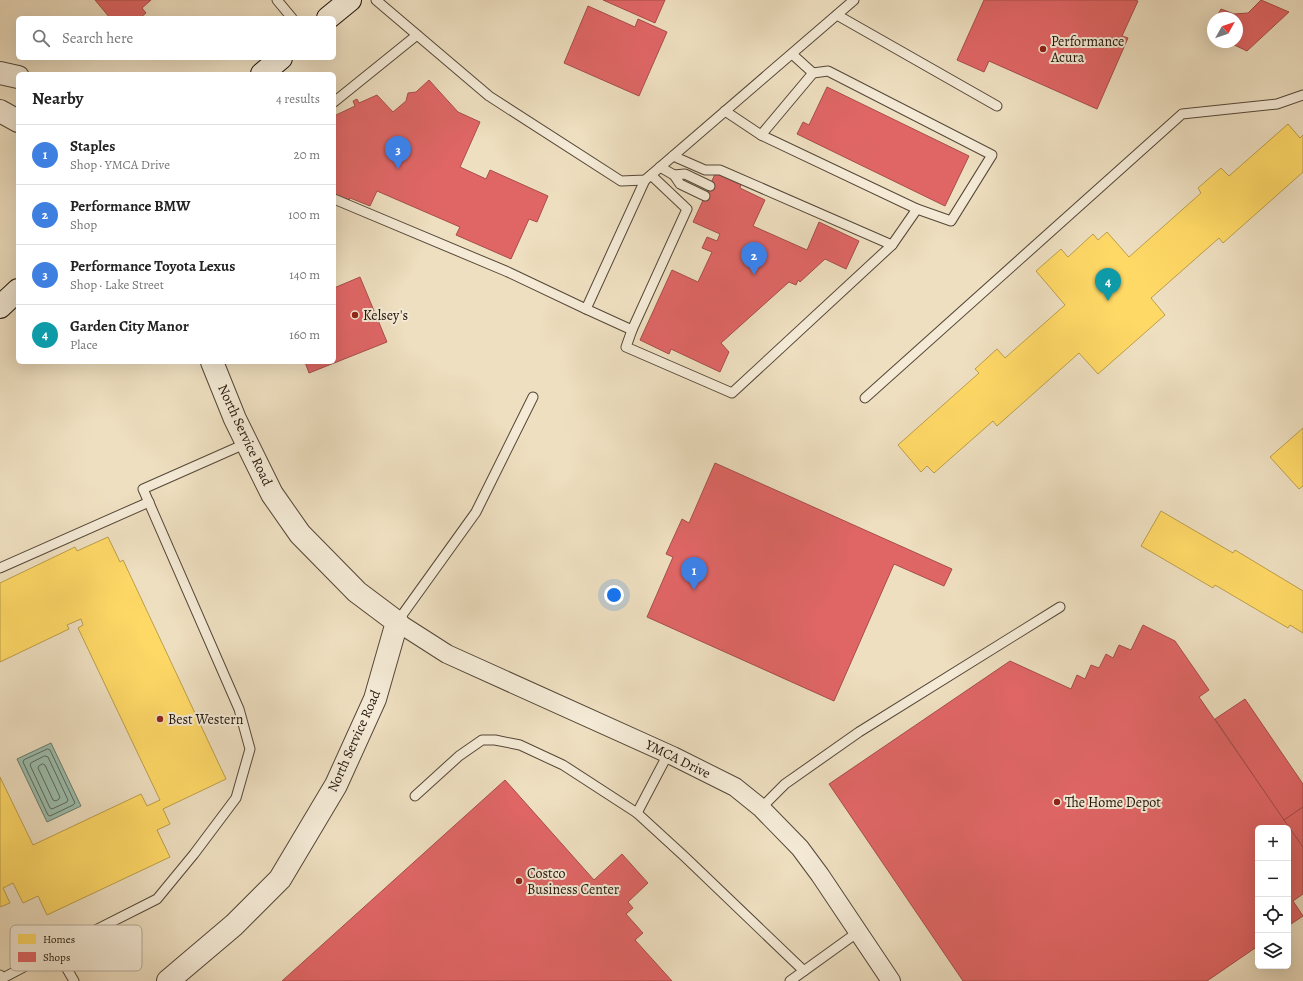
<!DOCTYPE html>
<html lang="en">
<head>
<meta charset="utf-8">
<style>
  :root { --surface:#fff; --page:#f6f6f6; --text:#222; --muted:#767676; --line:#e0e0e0; --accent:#8f2418 }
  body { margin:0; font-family:Alegreya,serif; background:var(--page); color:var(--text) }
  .controls { position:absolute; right:12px; bottom:12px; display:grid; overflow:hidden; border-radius:6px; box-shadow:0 4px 16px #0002 }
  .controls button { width:36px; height:36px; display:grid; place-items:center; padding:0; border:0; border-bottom:1px solid var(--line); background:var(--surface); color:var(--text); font:20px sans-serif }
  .compass { position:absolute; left:1207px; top:12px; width:36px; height:36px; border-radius:50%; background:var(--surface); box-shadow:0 4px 16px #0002; rotate:50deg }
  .you { position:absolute; left:614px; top:595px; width:14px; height:14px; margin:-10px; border:3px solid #fff; border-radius:50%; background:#1a73e8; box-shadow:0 0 0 6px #1a73e833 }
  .badge { display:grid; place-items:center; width:26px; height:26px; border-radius:50%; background:var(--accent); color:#fff; font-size:13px; font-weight:700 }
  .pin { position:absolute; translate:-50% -33px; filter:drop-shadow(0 1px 2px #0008) }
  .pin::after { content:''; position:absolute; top:21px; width:14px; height:12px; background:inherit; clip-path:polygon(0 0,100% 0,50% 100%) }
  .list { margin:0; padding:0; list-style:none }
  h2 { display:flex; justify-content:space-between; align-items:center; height:52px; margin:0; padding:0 16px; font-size:17px }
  h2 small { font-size:13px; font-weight:400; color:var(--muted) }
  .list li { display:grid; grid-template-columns:26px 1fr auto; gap:12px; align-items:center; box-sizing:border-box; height:60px; padding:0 16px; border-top:1px solid var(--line) }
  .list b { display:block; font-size:15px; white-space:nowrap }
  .list p { margin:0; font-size:13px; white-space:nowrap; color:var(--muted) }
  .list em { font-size:13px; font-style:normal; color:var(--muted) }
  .icon { flex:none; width:22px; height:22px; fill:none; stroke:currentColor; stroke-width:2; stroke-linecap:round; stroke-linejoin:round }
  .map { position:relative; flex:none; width:1303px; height:981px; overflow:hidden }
  .search { position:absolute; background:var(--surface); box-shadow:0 4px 16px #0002; left:16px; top:16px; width:320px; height:44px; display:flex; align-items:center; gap:10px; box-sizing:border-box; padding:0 14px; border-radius:6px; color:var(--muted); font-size:15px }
  .panel { position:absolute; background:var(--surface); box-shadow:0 4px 16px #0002; left:16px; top:72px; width:320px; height:292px; border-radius:6px }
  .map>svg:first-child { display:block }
</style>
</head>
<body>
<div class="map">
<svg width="1303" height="981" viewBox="0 0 1303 981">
  <rect width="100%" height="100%" fill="#eedfc0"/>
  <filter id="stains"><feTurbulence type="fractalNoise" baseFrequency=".005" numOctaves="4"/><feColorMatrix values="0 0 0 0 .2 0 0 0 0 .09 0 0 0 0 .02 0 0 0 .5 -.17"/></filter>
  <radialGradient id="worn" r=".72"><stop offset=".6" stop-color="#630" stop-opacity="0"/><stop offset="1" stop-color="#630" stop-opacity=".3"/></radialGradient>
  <polygon fill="#9bbdad" stroke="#6a796b" points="51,743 81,806 47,822 17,759"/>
  <g fill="#ffd966" stroke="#bc9e4a">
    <polygon points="1288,124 1300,138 1303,135 1303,172 1223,243 1219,238 1151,298 1165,315 1098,374 1079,353 997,426 993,421 934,473 927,466 921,472 898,445 979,373 975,369 997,349 1005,358 1065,305 1036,271 1061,249 1068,257 1093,234 1098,240 1107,232 1129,257 1201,193 1198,188 1221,168 1229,176"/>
    <polygon points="1303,428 1303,486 1299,489 1270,457"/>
    <polygon points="1161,511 1233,553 1235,550 1303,591 1303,633 1290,625 1288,628 1215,585 1213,588 1141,546"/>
    <polygon points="108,537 120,562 123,560 226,779 163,809 170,824 157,830 170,857 47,915 38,896 23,903 13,883 3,888 10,903 0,907 0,777 33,845 141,794 147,806 160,800 78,628 83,625 81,619 67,625 69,629 0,662 0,583 75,547 77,551"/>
  </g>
  <g fill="#e06666" stroke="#a74d4a">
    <polygon points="95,0 151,0 142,8 146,13 140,18 110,18"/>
    <polygon points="603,0 665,0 655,23"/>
    <polygon points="984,0 1134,0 1138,1 1122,36 1128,38 1097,109 989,61 984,72 957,60"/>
    <polygon points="1261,0 1289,12 1247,51 1228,42 1237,42 1237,18 1216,18 1221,9 1234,14 1248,13"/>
    <polygon points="588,6 635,27 638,19 667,32 639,96 564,63"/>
    <polygon points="1213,25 1213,35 1209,33"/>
    <polygon points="429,80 458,112 480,122 460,167 486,179 490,170 548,196 537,222 529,219 511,259 456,235 460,227 377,191 370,206 350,198 349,200 334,194 334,116 355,106 353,101 357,99 359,103 377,95 393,112 406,101 408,93 416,92"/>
    <polygon points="827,87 969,156 945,206 797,134 803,122 809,125"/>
    <polygon points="716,172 741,184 740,188 765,200 753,226 807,250 819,222 859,241 846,269 825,259 800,282 798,280 796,285 789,282 721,343 729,352 720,372 671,349 669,354 640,340 672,270 698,282 712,252 702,248 707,237 717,241 720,234 693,222"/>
    <polygon points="360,277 387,342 309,373 305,362 334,362 334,288"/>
    <polygon points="715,463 952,569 944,586 894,564 834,701 647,617 673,557 666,554 682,519 689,523"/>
    <polygon points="1143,625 1175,641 1209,690 1199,697 1303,847 1303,894 1293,901 1303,916 1288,926 1288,828 1258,828 1258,946 1207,981 963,981 829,784 1010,661 1071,689 1077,675 1085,679 1091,665 1099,668 1106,654 1113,658 1119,645 1131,650"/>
    <polygon points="1245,699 1303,784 1303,807 1284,820 1215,719"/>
    <polygon points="505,780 594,880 622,854 648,883 628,902 633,908 626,914 643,933 635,940 672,981 282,981"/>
    <polygon points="1303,807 1303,847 1284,820"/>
  </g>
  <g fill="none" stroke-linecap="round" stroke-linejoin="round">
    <g stroke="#5e685b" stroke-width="1">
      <polygon points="48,749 50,750 75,803 73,805 50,816 48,815 23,762 24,760"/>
      <polygon points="45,756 48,757 68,800 67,802 52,809 50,808 30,765 31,763"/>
      <polygon points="43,764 45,765 60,797 59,799 56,801 53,800 38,768 39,766"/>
    </g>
    <g stroke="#544737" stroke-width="11">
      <g id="service">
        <polyline points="277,0 292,18"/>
        <polyline points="376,0 489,96 621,181 645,180 651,175 854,0"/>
        <polyline points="837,15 997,106"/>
        <polyline points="813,73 828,71 992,155 951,221 917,209 892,245"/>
        <polyline points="334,102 417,35"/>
        <polyline points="725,111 761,135 813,73 792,54"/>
        <polyline points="761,135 917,209"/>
        <polyline points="660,167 674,175 680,184 705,196"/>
        <polyline points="674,175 685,174 710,186"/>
        <polyline points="334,199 508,272 586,309 645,180"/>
        <polyline points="586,309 632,330 687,209 651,175"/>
        <polyline points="632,330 626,347 732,393 892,245 720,170 705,170 673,156"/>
        <polyline points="865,398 1182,114 1277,104 1303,95"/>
        <polyline points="0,568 149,502"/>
        <polyline points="397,622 476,512 533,397"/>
        <polyline points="415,796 459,756 482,740 495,740 520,745 563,765 637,813 668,754"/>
        <polyline points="761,808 785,784 859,732 1060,607"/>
        <polyline points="637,813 685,857 804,971"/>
        <polyline points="56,950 74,981"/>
        <polyline points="0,975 3,978 56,950 157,899 194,854 236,798 250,749 239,709 143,489 247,443"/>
        <polyline points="790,981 858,932"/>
      </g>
    </g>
    <g stroke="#544737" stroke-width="20">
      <polyline id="minor" points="397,622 447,654 673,756 735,787 761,808 800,848 820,875 891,981"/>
    </g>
    <g stroke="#544737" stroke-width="24">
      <g id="tertiary">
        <polyline points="0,73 18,77"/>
        <polyline points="0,111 18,121"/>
        <polyline points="168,981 234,925 280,879 336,785 375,699 397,622 357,592 300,534 272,494 235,419 212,362"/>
      </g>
    </g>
    <g stroke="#211409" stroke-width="24">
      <g id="secondary">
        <polyline points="328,18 350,0"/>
        <polyline points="262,74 281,58"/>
        <polyline points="0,307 18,290"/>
      </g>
    </g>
    <use href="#service" stroke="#f4ead6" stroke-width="9"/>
    <use href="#minor" stroke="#f4ead6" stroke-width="18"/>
    <use href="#tertiary" stroke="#f4ead6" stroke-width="22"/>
    <use href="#secondary" stroke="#f4ead6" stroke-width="22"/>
  </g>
  <g fill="#8f2418" stroke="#f4ead6" stroke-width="1.5">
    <circle cx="1043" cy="49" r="4"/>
    <circle cx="355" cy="315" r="4"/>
    <circle cx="160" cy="719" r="4"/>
    <circle cx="1057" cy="802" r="4"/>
    <circle cx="519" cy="881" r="4"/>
  </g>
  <g text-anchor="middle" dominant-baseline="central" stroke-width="4" stroke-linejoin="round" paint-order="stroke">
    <g font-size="14" fill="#211409" stroke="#f4ead6" text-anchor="start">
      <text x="1051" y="41">Performance<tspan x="1051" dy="16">Acura</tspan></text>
      <text x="363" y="315">Kelsey's</text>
      <text x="168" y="719">Best Western</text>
      <text x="1065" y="802">The Home Depot</text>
      <text x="527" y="873">Costco<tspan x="527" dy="16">Business Center</tspan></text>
    </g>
    <g font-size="14" fill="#211409" stroke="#f4ead6">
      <text transform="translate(245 435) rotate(65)">North Service Road</text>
      <text transform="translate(354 741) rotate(-66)">North Service Road</text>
      <text transform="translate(678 759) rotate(26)">YMCA Drive</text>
    </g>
  </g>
  <rect x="10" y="925" width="132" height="46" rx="6" fill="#f4ead6" stroke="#b5aa98" stroke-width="1"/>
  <rect x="18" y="934" width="18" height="10" fill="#ffd966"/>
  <rect x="18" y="952" width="18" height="10" fill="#e06666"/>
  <g font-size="11" fill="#211409">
    <text x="43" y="943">Homes</text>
    <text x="43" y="961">Shops</text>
  </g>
  <rect width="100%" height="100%" filter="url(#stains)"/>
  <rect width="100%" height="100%" fill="url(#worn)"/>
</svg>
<div class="controls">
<button>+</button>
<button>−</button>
<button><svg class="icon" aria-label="locate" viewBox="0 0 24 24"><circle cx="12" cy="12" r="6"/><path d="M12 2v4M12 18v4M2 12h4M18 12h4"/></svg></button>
<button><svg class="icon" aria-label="layers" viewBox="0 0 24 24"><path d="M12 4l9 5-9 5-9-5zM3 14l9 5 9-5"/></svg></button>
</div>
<svg class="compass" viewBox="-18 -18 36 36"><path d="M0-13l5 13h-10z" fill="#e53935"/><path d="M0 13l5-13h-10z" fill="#767676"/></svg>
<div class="you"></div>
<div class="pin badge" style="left:694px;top:590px;background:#3f7fe0">1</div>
<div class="pin badge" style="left:754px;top:275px;background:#3f7fe0">2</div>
<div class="pin badge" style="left:398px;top:169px;background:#3f7fe0">3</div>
<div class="pin badge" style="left:1108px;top:301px;background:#0f9aa8">4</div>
<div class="search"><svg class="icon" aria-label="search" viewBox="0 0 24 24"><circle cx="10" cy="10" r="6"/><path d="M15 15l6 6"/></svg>Search here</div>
<section class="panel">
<h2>Nearby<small>4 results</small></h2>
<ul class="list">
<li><span class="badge" style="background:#3f7fe0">1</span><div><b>Staples</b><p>Shop · YMCA Drive</p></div><em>20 m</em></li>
<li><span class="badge" style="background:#3f7fe0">2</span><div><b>Performance BMW</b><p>Shop</p></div><em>100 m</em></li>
<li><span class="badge" style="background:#3f7fe0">3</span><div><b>Performance Toyota Lexus</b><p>Shop · Lake Street</p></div><em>140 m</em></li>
<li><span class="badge" style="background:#0f9aa8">4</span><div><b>Garden City Manor</b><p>Place</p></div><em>160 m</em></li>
</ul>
</section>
</div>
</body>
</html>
